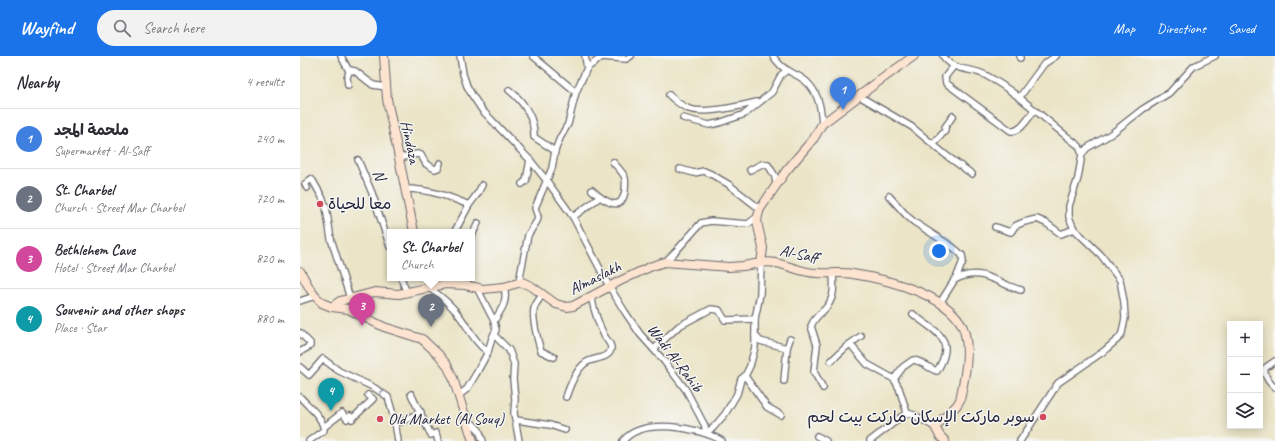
<!DOCTYPE html>
<html lang="en">
<head>
<meta charset="utf-8">
<style>
  :root { --surface:#fff; --page:#f2f2f3; --text:#2b2b33; --muted:#7c7c81; --line:#e1e1e2; --accent:#1a73e8 }
  body { margin:0; font-family:Caveat,"Playpen Sans Arabic",sans-serif; background:var(--page); color:var(--text) }
  .controls { position:absolute; right:12px; bottom:12px; display:grid; overflow:hidden; border-radius:0px; box-shadow:0 2px 10px #0003 }
  .controls button { width:36px; height:36px; display:grid; place-items:center; padding:0; border:0; border-bottom:1px solid var(--line); background:var(--surface); color:var(--text); font:20px sans-serif }
  .you { position:absolute; left:639px; top:195px; width:14px; height:14px; margin:-10px; border:3px solid #fff; border-radius:50%; background:#1a73e8; box-shadow:0 0 0 6px #1a73e833 }
  .badge { display:grid; place-items:center; width:26px; height:26px; border-radius:50%; background:var(--accent); color:#fff; font-size:13px; font-weight:700 }
  .pin { position:absolute; translate:-50% -33px; filter:drop-shadow(0 1px 2px #0008) }
  .pin::after { content:''; position:absolute; top:21px; width:14px; height:12px; background:inherit; clip-path:polygon(0 0,100% 0,50% 100%) }
  .popup { position:absolute; left:87px; top:173px; width:88px; height:52px; box-sizing:border-box; display:grid; place-content:center; border-radius:0px; background:var(--surface); filter:drop-shadow(0 1px 3px #0005); font-size:13px; white-space:nowrap; color:var(--muted) }
  .popup b { font-size:15px; color:var(--text) }
  .popup::after { content:''; position:absolute; left:50%; top:100%; margin-left:-8px; border:8px solid transparent; border-top-color:var(--surface) }
  .list { margin:0; padding:0; list-style:none }
  h2 { display:flex; justify-content:space-between; align-items:center; height:52px; margin:0; padding:0 16px; font-size:17px }
  h2 small { font-size:13px; font-weight:400; color:var(--muted) }
  .list li { display:grid; grid-template-columns:26px 1fr auto; gap:12px; align-items:center; box-sizing:border-box; height:60px; padding:0 16px; border-top:1px solid var(--line) }
  .list b { display:block; font-size:15px; white-space:nowrap }
  .list p { margin:0; font-size:13px; white-space:nowrap; color:var(--muted) }
  .list em { font-size:13px; font-style:normal; color:var(--muted) }
  .icon { flex:none; width:22px; height:22px; fill:none; stroke:currentColor; stroke-width:2; stroke-linecap:round; stroke-linejoin:round }
  .map { position:relative; flex:none; width:975px; height:385px; overflow:hidden }
  header { display:flex; align-items:center; gap:24px; box-sizing:border-box; height:56px; padding:0 20px; background:var(--accent); color:#fff }
  header strong { font-size:19px }
  nav { display:flex; gap:22px; margin-inline-start:auto; font-size:14px }
  .search { width:280px; height:36px; background:var(--page); display:flex; align-items:center; gap:10px; box-sizing:border-box; padding:0 14px; border-radius:22px; color:var(--muted); font-size:15px }
  main { display:flex }
  aside { flex:1; background:var(--surface) }
  .map>svg:first-child { display:block }
</style>
</head>
<body>
<header>
<strong>Wayfind</strong>
<div class="search"><svg class="icon" aria-label="search" viewBox="0 0 24 24"><circle cx="10" cy="10" r="6"/><path d="M15 15l6 6"/></svg>Search here</div>
<nav><a>Map</a><a>Directions</a><a>Saved</a></nav>
</header>
<main>
<aside>
<h2>Nearby<small>4 results</small></h2>
<ul class="list">
<li><span class="badge" style="background:#3f7fe0">1</span><div><b>ملحمة المجد</b><p>Supermarket · Al-Saff</p></div><em>240 m</em></li>
<li><span class="badge" style="background:#6b7280">2</span><div><b>St. Charbel</b><p>Church · Street Mar Charbel</p></div><em>720 m</em></li>
<li><span class="badge" style="background:#d1479c">3</span><div><b>Bethlehem Cave</b><p>Hotel · Street Mar Charbel</p></div><em>820 m</em></li>
<li><span class="badge" style="background:#0f9aa8">4</span><div><b>Souvenir and other shops</b><p>Place · Star</p></div><em>880 m</em></li>
</ul>
</aside>
<div class="map">
<svg width="975" height="385" viewBox="0 0 975 385">
  <rect width="100%" height="100%" fill="#f6f6f2"/>
  <filter id="ink" filterUnits="userSpaceOnUse"><feTurbulence type="fractalNoise" baseFrequency=".025" numOctaves="2"/><feDisplacementMap in="SourceGraphic" scale="8" xChannelSelector="R" yChannelSelector="G"/><feConvolveMatrix kernelMatrix="1 2 1 2 8 2 1 2 1" color-interpolation-filters="sRGB"/></filter>
  <filter id="wash" filterUnits="userSpaceOnUse"><feTurbulence type="fractalNoise" baseFrequency=".012" numOctaves="4" result="noise"/><feDisplacementMap in="SourceGraphic" scale="16" xChannelSelector="R" yChannelSelector="G"/><feGaussianBlur stdDeviation="0.9" result="paint"/><feColorMatrix in="noise" values="0 0 0 0 0 0 0 0 0 0 0 0 0 0 0 0 0 1.4 0 .05"/><feComposite in="paint" operator="in"/></filter>
  <g filter="url(#wash)">
    <rect width="100%" height="100%" fill="#ebe4c6"/>
  </g>
  <g filter="url(#ink)">
    <g fill="none" stroke-linecap="round" stroke-linejoin="round">
      <g stroke="#68666c" stroke-width="8">
        <g id="street">
          <polyline points="41,0 49,15"/>
          <polyline points="160,0 163,18 167,30 172,39 182,54 230,104 247,125 273,161 309,230 325,256 340,278 364,305 386,334 405,370 405,377"/>
          <polyline points="233,0 276,36"/>
          <polyline points="285,0 287,12"/>
          <path d="M473,0C483,14 486,13 500,21C517,31 521,49 522,68"/>
          <path d="M643,0C657,18 670,10 687,20C720,38 748,67 779,90L782,98L778,122L769,150V161L774,173L801,199L820,224L824,246L825,262L822,277L819,282L804,295L758,327L720,385"/>
          <polyline points="720,0 720,2"/>
          <path d="M653,11L645,21L646,27L711,75C721,76 728,62 734,55"/>
          <polyline points="48,29 47,21 50,14 55,15 73,29 86,31"/>
          <path d="M209,34C223,45 235,62 234,81L255,95"/>
          <path d="M369,39C375,45 382,50 389,53C405,58 441,50 457,46"/>
          <polyline points="559,40 612,71 647,100 672,118"/>
          <polyline points="719,42 744,8 756,0"/>
          <polyline points="383,62 409,69 419,67 445,58 472,36 481,19 486,15"/>
          <polyline points="633,88 645,75 645,71 653,60"/>
          <polyline points="782,98 787,92 811,78 843,53 869,37 894,10 915,0"/>
          <polyline points="99,102 117,98 121,99 126,108 135,113 138,112 140,107"/>
          <polyline points="58,104 72,137 90,191"/>
          <polyline points="380,113 394,117 404,115 411,118 428,128 460,153"/>
          <polyline points="450,114 462,108 468,109 475,120 476,129"/>
          <polyline points="222,128 226,125 230,104"/>
          <polyline points="7,132 5,128 11,123 13,125 22,141 26,151 31,183 50,242"/>
          <path d="M105,133C128,133 148,140 169,149"/>
          <polyline points="292,134 300,141"/>
          <polyline points="589,140 607,160 614,166 654,192 662,199 663,205 657,220 640,247"/>
          <path d="M273,161L300,141C312,149 322,153 325,135C325,131 326,126 325,122C323,116 317,111 313,106"/>
          <path d="M695,171C701,172 705,175 711,176L715,170L724,166L737,163L746,167L761,178L774,173"/>
          <polyline points="155,175 169,149 178,137 182,129"/>
          <polyline points="172,179 178,167"/>
          <polyline points="365,206 377,194 401,167 411,165 448,168 458,160"/>
          <polyline points="101,222 107,237"/>
          <path d="M654,224C682,209 696,228 721,234"/>
          <polyline points="219,226 228,179 237,165 238,161 235,152 252,112 255,95 260,82 268,68 276,36 287,12 302,1 326,3 331,0"/>
          <polyline points="162,229 164,222"/>
          <path d="M129,232C141,240 152,249 161,262C169,273 176,288 188,296"/>
          <polyline points="177,232 194,265"/>
          <path d="M242,239C239,244 235,248 234,253C232,263 238,286 241,295L254,301"/>
          <polyline points="0,245 15,240"/>
          <polyline points="0,277 10,287 10,290 0,296"/>
          <polyline points="194,279 209,294 214,308 213,323 215,343 214,357 219,385"/>
          <polyline points="455,279 460,285 487,292"/>
          <polyline points="550,288 567,308 594,323 599,332 607,357"/>
          <polyline points="354,293 379,270 411,253 419,254 425,264 455,263"/>
          <polyline points="531,305 546,291 561,280"/>
          <path d="M975,305L965,312C963,320 970,327 975,332"/>
          <polyline points="0,311 9,319 23,303 39,315 73,331 88,341 95,366 98,385"/>
          <polyline points="445,320 467,351 481,359"/>
          <path d="M594,323L603,311L613,304C623,305 629,313 637,315C658,281 634,276 613,258"/>
          <polyline points="484,325 487,292 490,283"/>
          <path d="M523,332L514,316L517,289L511,270C514,263 518,259 523,255C535,244 534,232 533,217"/>
          <polyline points="111,338 131,379 136,377 138,385"/>
          <path d="M158,340L167,333L176,318L188,296L192,282L196,274L194,265C202,253 208,245 204,231"/>
          <path d="M0,341C9,351 22,360 24,374L9,385"/>
          <path d="M266,341C270,329 277,310 289,305C296,302 311,302 311,292C311,288 307,284 305,281C298,268 294,254 291,240"/>
          <polyline points="169,361 171,366 179,374 183,385"/>
          <polyline points="216,364 250,369 265,374"/>
          <polyline points="95,366 101,366 121,356"/>
          <polyline points="24,371 42,357 47,363 50,360 52,363 73,343 68,339"/>
          <polyline points="405,377 413,372 425,358 437,338 441,323 445,320 450,310 455,291 455,263 460,238 461,207"/>
          <polyline points="517,380 526,385"/>
          <path d="M323,385C342,361 399,371 422,385"/>
          <polyline points="570,385 601,361 607,357 614,359 635,371"/>
        </g>
      </g>
      <g stroke="#68666c" stroke-width="10">
        <g id="secondary">
          <polyline points="84,0 87,43 114,176"/>
          <path d="M614,0L575,28L522,68L514,82L486,115L460,153L458,160L457,166L463,192L461,207C480,203 497,217 517,217C529,218 541,216 553,218C586,223 657,240 665,278C670,299 664,324 660,344L657,349L635,371L640,380L645,385"/>
          <polyline points="0,215 10,233 15,240 22,247 32,251 48,253 84,271 122,283 139,299 147,309 153,322 173,385"/>
          <polyline points="32,251 40,245 75,236 99,238 145,228 165,229 183,233 204,231 222,226 231,230 256,248 267,251 273,250 320,225 352,210 365,206 429,211 443,210 461,207"/>
        </g>
      </g>
      <use href="#street" stroke="#fff" stroke-width="5.5"/>
      <use href="#secondary" stroke="#fde4d0" stroke-width="8"/>
    </g>
    <defs><path id="oneway-chevron" d="M-2-3.5L2.5 0L-2 3.5" fill="none" stroke-width="1.6" stroke-linecap="round" stroke-linejoin="round"/></defs>
    <use stroke="#9c9ca7" href="#oneway-chevron" transform="translate(82 337) rotate(-148)"/>
  </g>
  <g fill="#d1495b" stroke="#f6f6f2" stroke-width="1.5">
    <circle cx="20" cy="148" r="4"/>
    <circle cx="743" cy="361" r="4"/>
    <circle cx="80" cy="363" r="4"/>
  </g>
  <g text-anchor="middle" dominant-baseline="central" stroke-width="3" stroke-linejoin="round" paint-order="stroke">
    <g font-size="16" fill="#22223b" stroke="#f6f6f2">
      <text transform="translate(110 86) rotate(78)">Hindaza</text>
      <text transform="translate(79 119) rotate(67)">N</text>
      <text transform="translate(499 198) rotate(12)">Al-Saff</text>
      <text transform="translate(295 222) rotate(-27)">Almaslakh</text>
      <text transform="translate(375 302) rotate(53)">Wadi Al-Rahib</text>
    </g>
    <g font-size="16" fill="#22223b" stroke="#f6f6f2" text-anchor="start">
      <text x="28" y="148">معا للحياة</text>
      <text x="735" y="361" text-anchor="end">سوبر ماركت الإسكان ماركت بيت لحم</text>
      <text x="88" y="363">Old Market (Al Souq)</text>
    </g>
  </g>
</svg>
<div class="controls">
<button>+</button>
<button>−</button>
<button><svg class="icon" aria-label="layers" viewBox="0 0 24 24"><path d="M12 4l9 5-9 5-9-5zM3 14l9 5 9-5"/></svg></button>
</div>
<div class="you"></div>
<div class="pin badge" style="left:543px;top:54px;background:#3f7fe0">1</div>
<div class="pin badge" style="left:131px;top:271px;background:#6b7280">2</div>
<div class="popup"><b>St. Charbel</b>Church</div>
<div class="pin badge" style="left:62px;top:270px;background:#d1479c">3</div>
<div class="pin badge" style="left:31px;top:355px;background:#0f9aa8">4</div>
</div>
</main>
</body>
</html>
